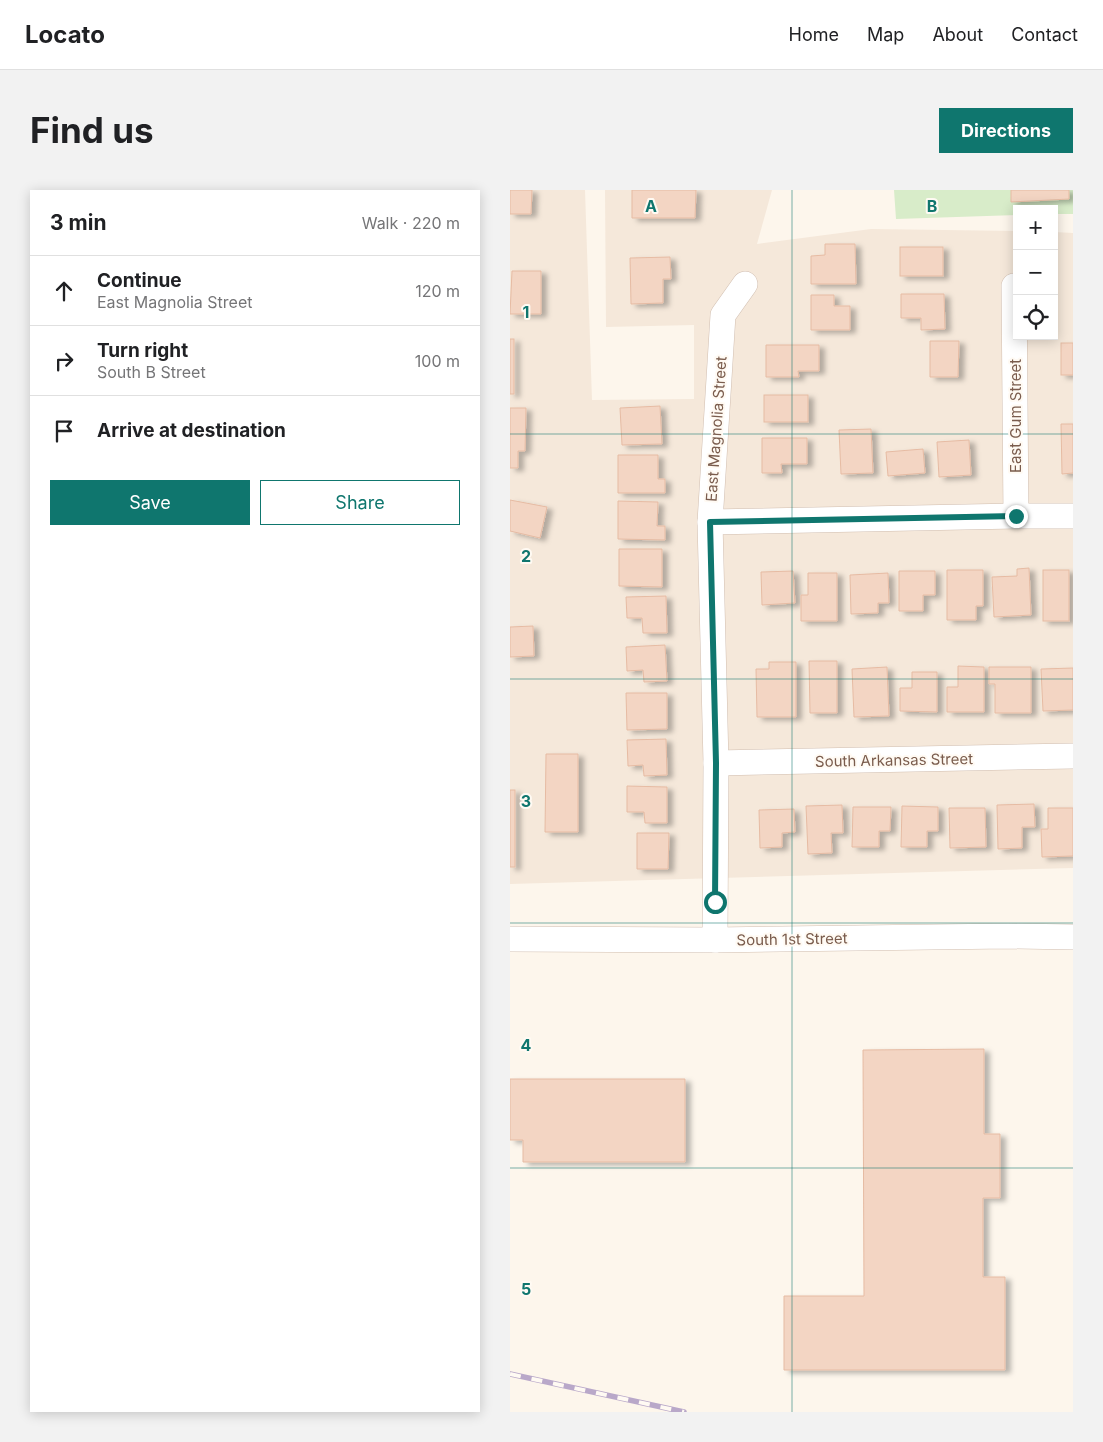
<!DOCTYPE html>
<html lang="en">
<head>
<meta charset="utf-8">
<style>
  :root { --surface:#fff; --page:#f2f2f2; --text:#202124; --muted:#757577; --line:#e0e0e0; --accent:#0f766e }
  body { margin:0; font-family:Inter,sans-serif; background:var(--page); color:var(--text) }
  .controls { position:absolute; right:15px; top:15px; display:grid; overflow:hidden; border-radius:0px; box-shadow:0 2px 12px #0003 }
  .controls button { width:45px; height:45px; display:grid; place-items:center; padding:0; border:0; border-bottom:1px solid var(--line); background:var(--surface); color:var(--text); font:25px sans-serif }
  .stop { position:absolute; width:15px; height:15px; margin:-11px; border:4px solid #0f766e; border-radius:50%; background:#fff }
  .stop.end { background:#0f766e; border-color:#fff; box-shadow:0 1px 5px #0008 }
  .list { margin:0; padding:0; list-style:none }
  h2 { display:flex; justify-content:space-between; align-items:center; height:65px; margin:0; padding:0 20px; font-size:21px }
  h2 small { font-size:16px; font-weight:400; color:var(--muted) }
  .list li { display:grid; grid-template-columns:32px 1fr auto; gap:15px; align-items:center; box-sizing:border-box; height:70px; padding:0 20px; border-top:1px solid var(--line) }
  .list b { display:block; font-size:19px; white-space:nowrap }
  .list p { margin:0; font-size:16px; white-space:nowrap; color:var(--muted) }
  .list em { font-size:16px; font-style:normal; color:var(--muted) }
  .actions { display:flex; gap:10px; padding:15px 20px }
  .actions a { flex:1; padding:11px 0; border:1px solid var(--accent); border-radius:0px; text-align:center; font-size:18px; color:var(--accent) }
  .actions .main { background:var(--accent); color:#fff }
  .icon { flex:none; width:28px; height:28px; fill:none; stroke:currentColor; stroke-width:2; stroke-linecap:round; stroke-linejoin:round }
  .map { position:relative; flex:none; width:563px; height:1222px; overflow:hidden; border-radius:0px }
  header { display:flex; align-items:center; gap:30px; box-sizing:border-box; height:70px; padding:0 25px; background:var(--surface); border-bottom:1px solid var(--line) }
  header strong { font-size:24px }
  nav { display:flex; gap:28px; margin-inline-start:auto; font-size:18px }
  .intro { display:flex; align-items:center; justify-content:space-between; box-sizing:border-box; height:120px; padding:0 30px }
  h1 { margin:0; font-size:35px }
  .button { padding:12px 22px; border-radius:0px; background:var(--accent); color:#fff; font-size:18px; font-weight:700 }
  main { display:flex; gap:30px; padding:0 30px }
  aside { flex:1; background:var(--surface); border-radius:0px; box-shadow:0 2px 12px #0003 }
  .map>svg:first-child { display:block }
</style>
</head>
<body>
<header>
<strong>Locato</strong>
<nav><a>Home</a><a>Map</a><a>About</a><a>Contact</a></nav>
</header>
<div class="intro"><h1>Find us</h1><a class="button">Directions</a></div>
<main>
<aside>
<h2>3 min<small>Walk · 220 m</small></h2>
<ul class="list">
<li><svg class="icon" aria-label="ahead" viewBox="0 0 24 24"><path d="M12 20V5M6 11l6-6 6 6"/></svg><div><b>Continue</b><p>East Magnolia Street</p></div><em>120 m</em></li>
<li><svg class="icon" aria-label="right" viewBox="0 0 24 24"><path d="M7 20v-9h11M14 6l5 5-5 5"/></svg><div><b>Turn right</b><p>South B Street</p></div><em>100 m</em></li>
<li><svg class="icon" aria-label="arrive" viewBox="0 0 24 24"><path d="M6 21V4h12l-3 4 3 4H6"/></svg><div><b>Arrive at destination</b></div></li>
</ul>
<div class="actions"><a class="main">Save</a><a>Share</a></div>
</aside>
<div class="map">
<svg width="563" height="1222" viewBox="0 0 563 1222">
  <defs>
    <filter id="shadow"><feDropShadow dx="5.5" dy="3" stdDeviation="2.5" flood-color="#0004"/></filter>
  </defs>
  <rect width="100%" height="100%" fill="#fdf6ec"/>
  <polygon fill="#f5e8da" points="0,0 75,0 82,210 184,209 184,135 96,137 95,0 262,0 247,54 361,39 507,41 507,146 544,146 544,42 563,43 563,678 0,694"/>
  <polygon fill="#d8ecc9" points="384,0 563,0 563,24 544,24 544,19 507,19 507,25 386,29"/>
  <g fill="#f3d5c3" stroke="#e6bba3" filter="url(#shadow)">
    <polygon points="0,0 22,0 21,24 0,24"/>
    <polygon points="122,0 186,0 185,28 122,28"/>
    <polygon points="501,0 559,0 559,9 501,12"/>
    <polygon points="315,54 345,54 346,94 301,94 301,66 315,65"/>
    <rect x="390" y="57" width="43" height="29"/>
    <polygon points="160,67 161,89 153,89 153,113 121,114 120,68"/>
    <polygon points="2,81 31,81 31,124 0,124"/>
    <polygon points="391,104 434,104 435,139 411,140 411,128 391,128"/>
    <polygon points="301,105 324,105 324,116 340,116 340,140 301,140"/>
    <rect x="0" y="149" width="4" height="55"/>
    <polygon points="420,151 449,151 448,187 420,187"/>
    <rect x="551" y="153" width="12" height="32"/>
    <polygon points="256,155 309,155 309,181 288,181 289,187 256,187"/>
    <rect x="254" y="205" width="44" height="27"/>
    <polygon points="150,216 152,254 112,255 110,218"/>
    <polygon points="0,218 16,218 15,261 8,261 8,278 0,278"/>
    <polygon points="551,234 563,234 563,283 552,284"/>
    <polygon points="361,239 363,283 331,284 329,240"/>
    <polygon points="252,248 297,248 297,274 271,274 272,283 252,283"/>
    <polygon points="459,250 461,285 429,287 427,252"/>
    <polygon points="413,259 415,283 378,286 376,262"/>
    <polygon points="108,265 148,265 148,289 155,289 155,303 108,303"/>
    <polygon points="0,310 37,317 30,348 0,341"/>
    <polygon points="108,311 148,312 147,336 155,336 155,350 108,349"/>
    <polygon points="109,359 152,359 152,397 109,396"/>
    <polygon points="519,378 521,425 484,427 482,387 507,386 507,379"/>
    <polygon points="437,380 473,380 473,416 466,416 466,430 437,430"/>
    <rect x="533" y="380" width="26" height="51"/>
    <polygon points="283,381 285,413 252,415 251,382"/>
    <polygon points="389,381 425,381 425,405 413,405 413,421 389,421"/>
    <polygon points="298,383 327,383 327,431 291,431 291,405 298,405"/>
    <polygon points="378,383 379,413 368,413 368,423 341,424 340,385"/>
    <polygon points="156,406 157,443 133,443 132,428 117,428 116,407"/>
    <polygon points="23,436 24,466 0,467 0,437"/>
    <polygon points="155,455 157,491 134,492 133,480 117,481 116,457"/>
    <polygon points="299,471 327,471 327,523 300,523"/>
    <polygon points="259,472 286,472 286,527 247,527 246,479 259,479"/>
    <polygon points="448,476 474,477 474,522 437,522 437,497 448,497"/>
    <polygon points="377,477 379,526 344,527 342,479"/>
    <polygon points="479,477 521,477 521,523 485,523 485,494 479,494"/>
    <polygon points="563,478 563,520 533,521 531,479"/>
    <polygon points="402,482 427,482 427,522 390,521 390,498 402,498"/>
    <polygon points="116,503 157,503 157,539 117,540"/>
    <polygon points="156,549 157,585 134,586 133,575 118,576 117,550"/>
    <polygon points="36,564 68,564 68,642 35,642"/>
    <polygon points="117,596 157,597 157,633 135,633 134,622 117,622"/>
    <rect x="0" y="600" width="5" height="77"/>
    <polygon points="524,614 525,637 512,637 512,658 488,659 487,615"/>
    <polygon points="332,615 333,643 321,643 322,663 298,664 296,616"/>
    <polygon points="392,616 428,617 428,641 417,641 417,657 391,657"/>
    <polygon points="343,617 381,617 380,641 369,641 369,657 342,657"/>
    <polygon points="439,618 475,618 476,657 440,658"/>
    <polygon points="538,618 563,618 563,666 532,667 531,639 538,639"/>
    <polygon points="284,619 285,642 272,643 272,657 250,658 249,620"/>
    <polygon points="127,643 159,643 158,679 127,679"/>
    <polygon points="474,859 474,944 490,944 490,1008 473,1008 473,1087 495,1087 495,1180 274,1180 274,1106 354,1106 353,860"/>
    <polygon points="0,889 175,889 175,972 13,972 13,950 0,950"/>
  </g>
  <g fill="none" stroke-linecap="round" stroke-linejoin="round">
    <g stroke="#d1beb0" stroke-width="26">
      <g id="minor">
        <polyline points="504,96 506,326"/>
        <polyline points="200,332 506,326 563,326"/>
        <polyline points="206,573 563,566"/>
        <polyline points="0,749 205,750 498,746 563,747"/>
        <polyline points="205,750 206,573 200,332 213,125 235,94"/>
      </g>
    </g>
    <use href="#minor" stroke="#fff" stroke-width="25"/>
    <g stroke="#b9a8c9" stroke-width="5.5">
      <polyline id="rail" points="0,1184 174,1222"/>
    </g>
    <use href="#rail" stroke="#fffaf3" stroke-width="4" stroke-dasharray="11" stroke-linecap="butt"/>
  </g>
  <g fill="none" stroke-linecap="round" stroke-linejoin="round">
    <polyline stroke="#0f766e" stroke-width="6" points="205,712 206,573 200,332 506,326"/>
  </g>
  <path fill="none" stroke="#0f766e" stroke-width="1" stroke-opacity="0.55" d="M282,0V1222M0,244H563M0,489H563M0,733H563M0,978H563"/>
  <g text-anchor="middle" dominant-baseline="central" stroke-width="4" stroke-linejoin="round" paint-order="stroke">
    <g font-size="15" fill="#7a5c4d" stroke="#fffaf3">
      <text transform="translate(505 226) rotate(-90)">East Gum Street</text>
      <text transform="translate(206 239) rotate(-86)">East Magnolia Street</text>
      <text transform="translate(384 570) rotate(-1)">South Arkansas Street</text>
      <text transform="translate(282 749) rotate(-1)">South 1st Street</text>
    </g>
  </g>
  <g font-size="16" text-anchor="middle" font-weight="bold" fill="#0f766e" stroke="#fffaf3" stroke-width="4" stroke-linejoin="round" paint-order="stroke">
    <text x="141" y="22">A</text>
    <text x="422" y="22">B</text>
    <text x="16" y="128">1</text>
    <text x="16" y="372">2</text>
    <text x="16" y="617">3</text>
    <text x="16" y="861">4</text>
    <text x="16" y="1105">5</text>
  </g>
</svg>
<div class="controls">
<button>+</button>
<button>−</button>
<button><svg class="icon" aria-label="locate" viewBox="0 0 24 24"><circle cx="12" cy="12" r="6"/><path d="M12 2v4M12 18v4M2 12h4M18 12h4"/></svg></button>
</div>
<div class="stop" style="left:205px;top:712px"></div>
<div class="stop end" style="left:506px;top:326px"></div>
</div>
</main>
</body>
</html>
